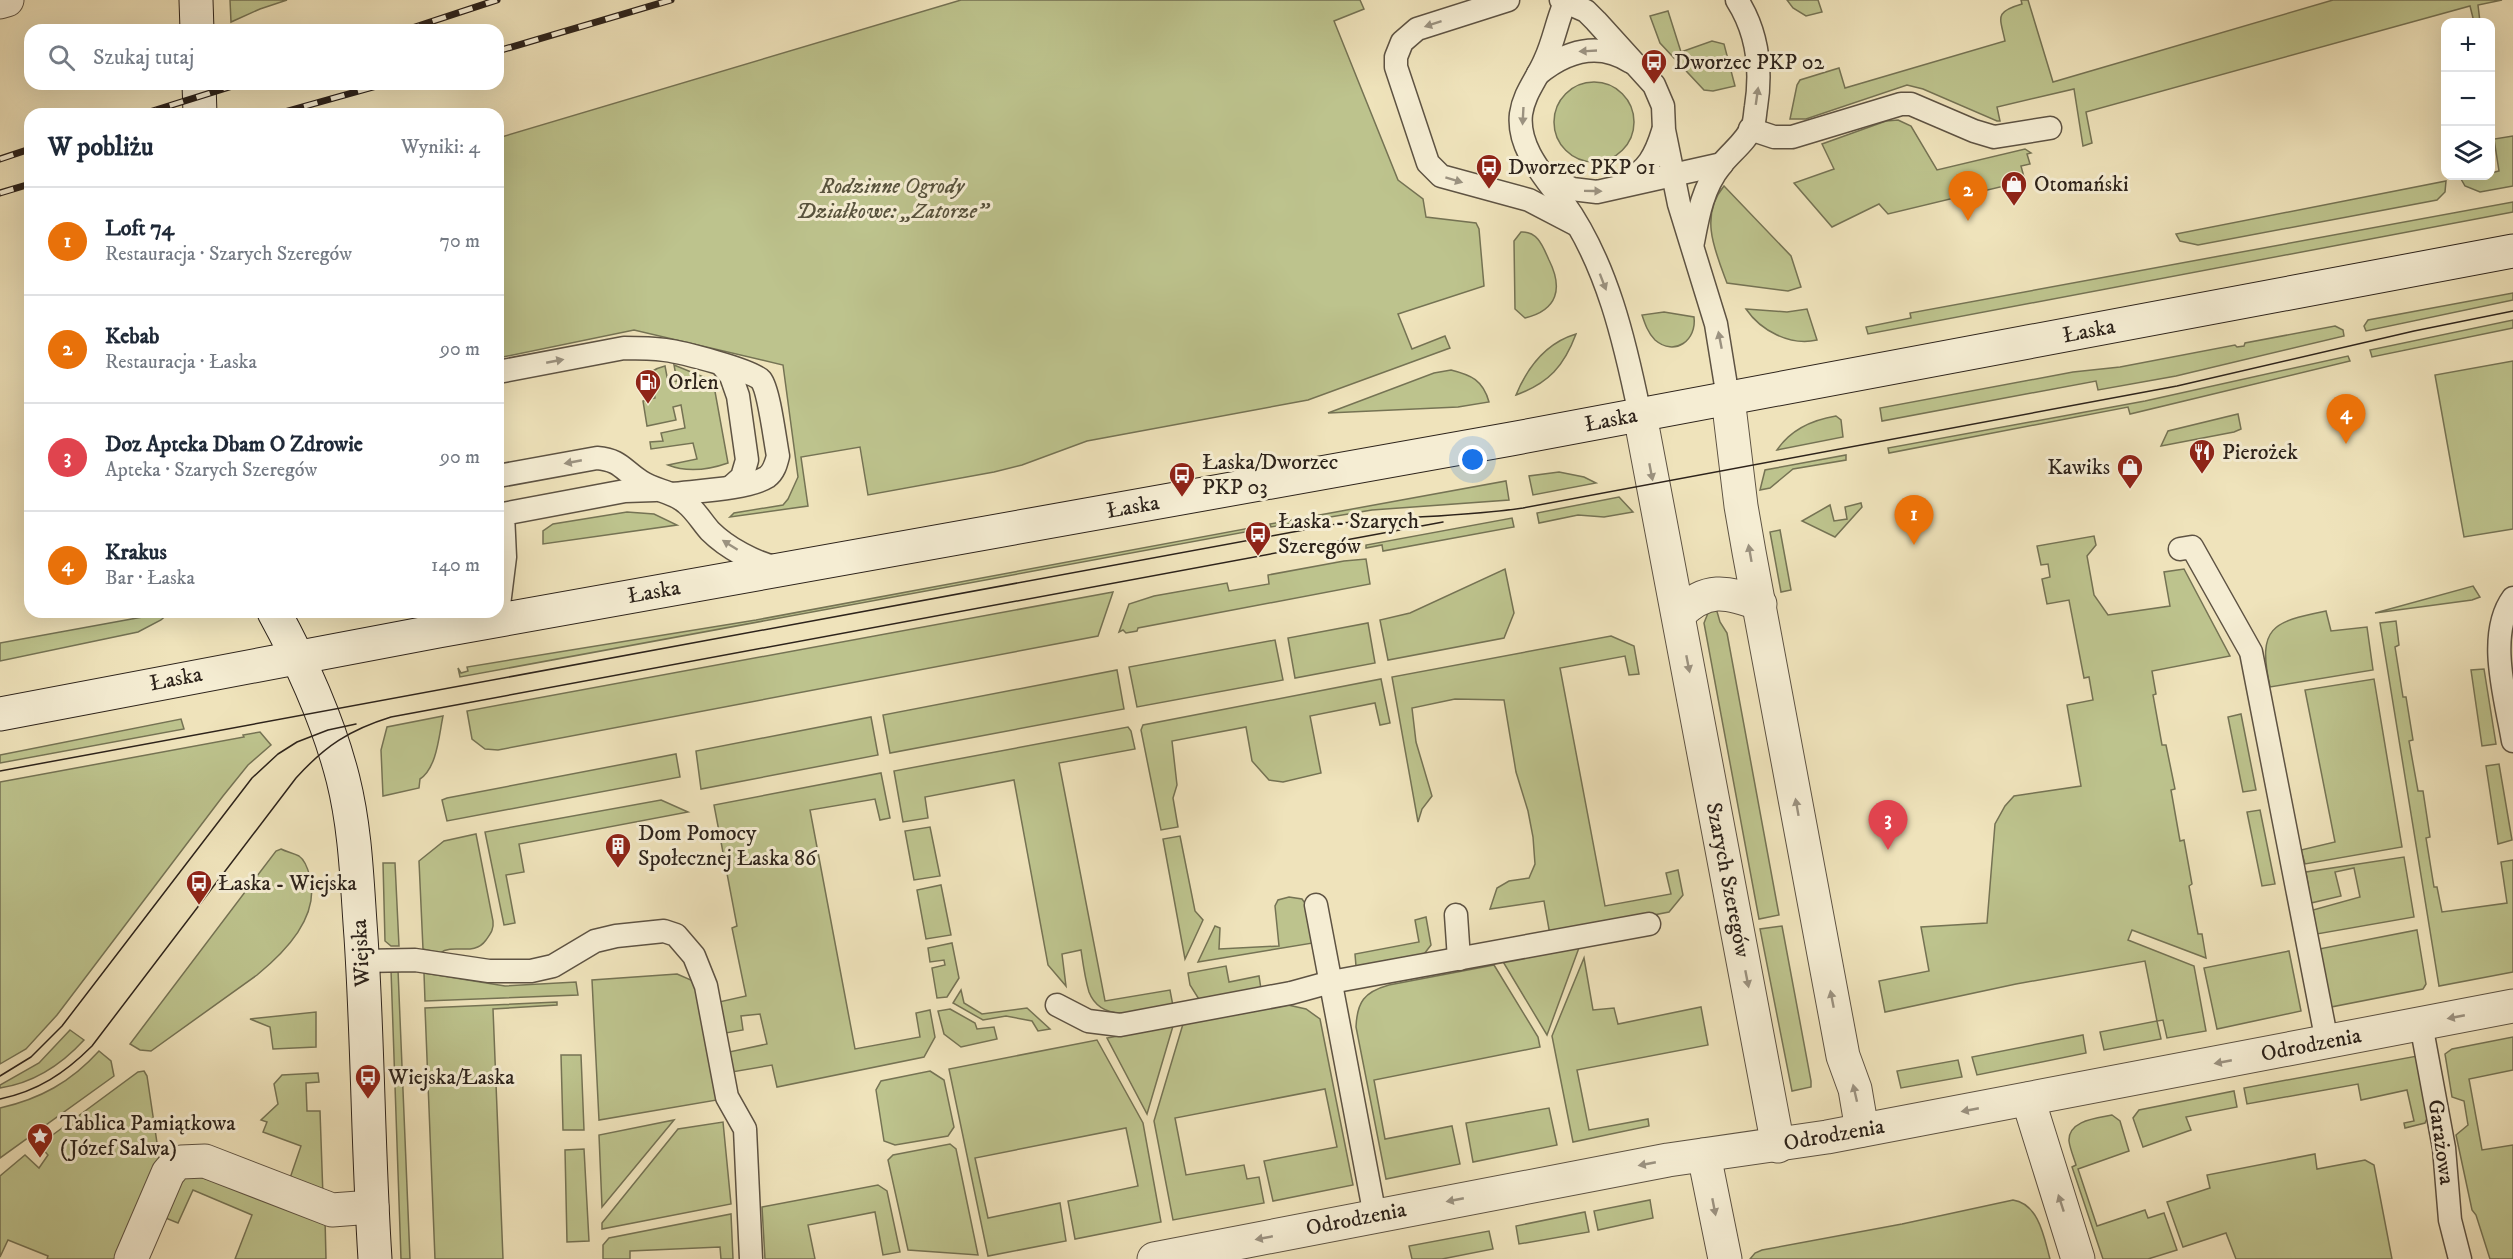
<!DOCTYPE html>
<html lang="pl">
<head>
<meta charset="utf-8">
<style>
  :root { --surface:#fff; --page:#f6f6f7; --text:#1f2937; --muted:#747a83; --line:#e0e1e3; --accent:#8f2418 }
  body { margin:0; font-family:"IM FELL DW Pica",serif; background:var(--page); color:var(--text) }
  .controls { position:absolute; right:18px; top:18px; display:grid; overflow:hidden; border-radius:12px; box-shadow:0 6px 24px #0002 }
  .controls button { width:54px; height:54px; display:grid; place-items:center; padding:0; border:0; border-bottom:2px solid var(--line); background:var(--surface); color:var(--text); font:30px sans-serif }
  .you { position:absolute; left:1473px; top:460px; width:21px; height:21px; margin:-15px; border:4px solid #fff; border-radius:50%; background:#1a73e8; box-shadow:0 0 0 9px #1a73e833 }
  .badge { display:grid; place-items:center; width:39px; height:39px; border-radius:50%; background:var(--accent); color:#fff; font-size:20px; font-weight:700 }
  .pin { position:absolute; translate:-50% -50px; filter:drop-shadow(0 2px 3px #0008) }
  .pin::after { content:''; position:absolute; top:32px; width:21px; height:18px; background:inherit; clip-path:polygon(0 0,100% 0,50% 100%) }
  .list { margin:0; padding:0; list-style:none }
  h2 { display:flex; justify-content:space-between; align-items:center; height:78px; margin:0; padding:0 24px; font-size:26px }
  h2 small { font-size:20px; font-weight:400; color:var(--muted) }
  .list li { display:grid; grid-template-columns:39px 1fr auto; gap:18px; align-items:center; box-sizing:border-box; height:108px; padding:0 24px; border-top:2px solid var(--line) }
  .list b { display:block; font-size:22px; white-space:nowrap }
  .list p { margin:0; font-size:20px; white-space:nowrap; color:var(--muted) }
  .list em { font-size:20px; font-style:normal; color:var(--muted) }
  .icon { flex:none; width:33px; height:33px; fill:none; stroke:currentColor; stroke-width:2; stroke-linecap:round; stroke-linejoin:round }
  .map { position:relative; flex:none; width:2513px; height:1259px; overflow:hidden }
  .search { position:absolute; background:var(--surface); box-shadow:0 6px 24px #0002; left:24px; top:24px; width:480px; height:66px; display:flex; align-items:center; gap:15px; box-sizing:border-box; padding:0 21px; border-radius:18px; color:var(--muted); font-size:22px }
  .panel { position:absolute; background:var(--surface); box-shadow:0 6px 24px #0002; left:24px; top:108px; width:480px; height:510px; border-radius:18px }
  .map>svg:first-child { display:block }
</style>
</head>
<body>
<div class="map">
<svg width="2513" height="1259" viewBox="0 0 2513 1259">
  <rect width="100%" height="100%" fill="#efe3bb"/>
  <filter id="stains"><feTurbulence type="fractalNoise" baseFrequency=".00333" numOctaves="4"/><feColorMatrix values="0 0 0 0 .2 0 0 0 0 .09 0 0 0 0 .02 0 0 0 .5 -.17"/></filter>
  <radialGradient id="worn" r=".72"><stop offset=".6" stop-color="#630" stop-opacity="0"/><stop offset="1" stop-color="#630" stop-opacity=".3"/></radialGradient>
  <g fill="#bdc38d" stroke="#757354" stroke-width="1.5">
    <polygon points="230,0 287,0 260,9 231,22"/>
    <polygon points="961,0 1360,0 1364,9 1334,21 1398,180 1423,199 1426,217 1476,223 1479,229 1484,286 1398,314 1412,349 1445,336 1450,348 1308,400 1087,441 1022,465 994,472 868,495 860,447 801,457 808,506 730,517 734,513 783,505 788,499 798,477 783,365 634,330 498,358 498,138"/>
    <polygon points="1787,0 1818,0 1822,12 1806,16 1793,8"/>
    <path d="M2021,0H2028L2053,82L2333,0H2502L2478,5L2480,22H2474L2470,6L2086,112L2092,143L2083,146L2074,89L1997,107L2000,121H1997L1923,89L1907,85L1806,119H1790L1797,85L1800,80L1839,68L1845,88L2005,41C2000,17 1994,12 2022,4Z"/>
    <polygon points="1668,11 1681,52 1712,41 1724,44 1735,86 1713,91 1704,90 1660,43 1650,16"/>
    <circle cx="1594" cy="122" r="40"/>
    <polygon points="1898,120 1911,126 1937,170 2025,149 2031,153 2027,154 2030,164 2021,166 2025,181 1888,214 1879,204 1832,227 1794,183 1834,169 1822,144 1886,121"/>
    <polygon points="2513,136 2513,186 2480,192 2465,186 2461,179 2490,176 2491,173 2499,171 2494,139"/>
    <polygon points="2446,181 2445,192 2437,200 2198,245 2180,241 2176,234"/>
    <path d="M1724,186L1791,256L1801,287L1788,291L1727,283C1715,251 1699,216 1724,186Z"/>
    <polygon points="2513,202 2513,212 1868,334 1866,327 1911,318 1910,313"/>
    <path d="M1521,232C1538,231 1543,247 1549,260C1563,288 1558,310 1525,318L1515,309L1514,241Z"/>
    <polygon points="2513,293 2513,300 2366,331 2364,326 2368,320"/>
    <path d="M1746,309L1787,312L1807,309L1817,340C1790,346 1761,331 1746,309Z"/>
    <path d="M1664,312L1694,317C1697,340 1675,357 1655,340C1648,333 1645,324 1642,315Z"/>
    <polygon points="2513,320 2513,328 2372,357 2370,350"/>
    <polygon points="2335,326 2343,330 2344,336 2176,376 2098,390 2096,381 1882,421 1880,408 2073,372 2120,367 2235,345 2237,347 2244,346 2245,343"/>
    <path d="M1576,334C1564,366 1549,383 1516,395C1528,366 1546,343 1576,334Z"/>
    <polygon points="2348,356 2350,361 2130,414 2128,407 1889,453 1888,448 2145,401"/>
    <polygon points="2513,361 2513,529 2464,537 2435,375"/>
    <path d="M674,365L711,380L714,386L728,463C708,470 688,473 668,465L697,459L693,443L651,449L650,442L663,441L661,433L685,428L681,405L673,407L676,420L647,426L643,401L655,398L653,384L643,385C644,374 656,368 665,366L668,382L677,381Z"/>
    <path d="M1451,370C1471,375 1483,380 1489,402L1458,407L1328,413L1434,373Z"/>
    <polygon points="2238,414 2241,429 2234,432 2161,446 2168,431"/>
    <path d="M1836,416L1841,420L1843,437L1777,450C1791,429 1812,420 1836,416Z"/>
    <polygon points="1846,455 1846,460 1793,469 1770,488 1760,490 1765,470"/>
    <polygon points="1559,472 1584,477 1596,483 1533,495 1529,476"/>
    <polygon points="1506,481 1509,500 1372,510 1271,527 1270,524"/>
    <polygon points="1619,497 1633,512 1604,517 1578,515 1539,523 1537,513"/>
    <polygon points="1861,503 1862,507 1835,537 1802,521 1830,505 1834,521 1847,519 1845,507"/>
    <polygon points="627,512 654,514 677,525 543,544 543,531 553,524"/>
    <polygon points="1512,518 1514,527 1383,551 1382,545 1366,548 1366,545"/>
    <polygon points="1266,525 1267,528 460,677 458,668 461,673 468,671 467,667 756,620"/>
    <polygon points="1780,530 1791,590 1781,592 1770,532"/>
    <polygon points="2094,536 2096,545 2087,556 2094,595 2108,615 2170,606 2164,572 2184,569 2230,656 2152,671 2156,694 2153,695 2162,745 2166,745 2175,789 2171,790 2180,841 2184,840 2192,884 2189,886 2198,934 2202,934 2206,958 2132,930 2128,940 2194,966 2206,1031 2167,1038 2163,1020 2157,1021 2161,1039 2104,1050 2100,1032 2157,1021 2145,961 2016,984 1885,1012 1879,981 1929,971 1921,927 1987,923 1995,824 2005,806 2014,796 2081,786 2067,705 2093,700 2089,677 2084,678 2069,600 2047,604 2042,579 2050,577 2048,564 2041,565 2037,546"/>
    <polygon points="1366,559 1370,584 1138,628 1137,631 1126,633 1123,630 1119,632 1129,604 1154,596 1227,583 1229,591 1269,584 1268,575 1344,561"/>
    <polygon points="1505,569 1514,613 1504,638 1388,660 1380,620 1410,613"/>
    <polygon points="2473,586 2480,597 2472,600 2375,613"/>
    <polygon points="1113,592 1098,636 498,750 485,749 472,739 467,711"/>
    <polygon points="1716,608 1720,622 1727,633 1779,915 1759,919 1704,623 1708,613"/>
    <path d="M2326,611L2331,631L2367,627L2373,670L2270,687C2257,627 2272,622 2326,611Z"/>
    <polygon points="170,612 161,620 138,632 0,661 0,643"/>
    <polygon points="2396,621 2399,645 2395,647 2403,697 2406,697 2413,740 2409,741 2418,791 2423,791 2430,837 2426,838 2434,887 2437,887 2442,912 2507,903 2501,862 2513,860 2513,972 2439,986 2380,623"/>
    <polygon points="1368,623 1375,663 1295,678 1288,638"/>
    <polygon points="1611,636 1634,646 1639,674 1629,675 1625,656 1560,668 1605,906 1671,894 1666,873 1678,870 1683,895 1669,912 1550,935 1544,901 1490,909 1497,888 1509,881 1529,878 1535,864 1533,837 1528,811 1516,772 1504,700 1455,699 1412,708 1416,742 1432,796 1422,809 1418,822 1392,677"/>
    <polygon points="1275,640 1283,680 1137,707 1129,667"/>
    <polygon points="2484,669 2496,744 2482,746 2471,670"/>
    <polygon points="1117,670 1124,709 890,753 883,715"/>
    <polygon points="1381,679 1390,723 1380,725 1375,703 1310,716 1321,773 1283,782 1269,780 1252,761 1246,727 1172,741 1177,785 1173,798 1178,827 1161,830 1141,730 1143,725"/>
    <polygon points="2374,679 2402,847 2305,864 2301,850 2335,842 2305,690"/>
    <polygon points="2241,714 2256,790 2243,792 2228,717"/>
    <path d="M443,716C439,735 437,768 420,779L419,788L383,796L381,750L387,727Z"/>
    <polygon points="871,717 878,755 701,789 696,751"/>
    <polygon points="181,719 184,729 0,763 0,755"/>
    <path d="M1128,727L1131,731L1135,749L1059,763L1105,1001L1170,990L1173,1006C1148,1011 1102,1026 1089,992C1085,979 1083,964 1081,950L1062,954L1066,986L1048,965L1014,780L925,797L928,818L903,822L894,771Z"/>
    <polygon points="260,732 271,745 248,765 223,796 57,1015 26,1049 0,1064 0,782 244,737 243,735"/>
    <polygon points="676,754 680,777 447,821 442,800 447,798"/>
    <polygon points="2499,764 2512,840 2498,844 2486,766"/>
    <polygon points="881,773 890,818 880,820 875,799 810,810 855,1049 920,1037 916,1013 930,1010 935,1037 924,1057 777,1087 772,1065 732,1072 729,1052 767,1044 760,1014 741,1016 743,1030 726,1033 719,1002 746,996 732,928 737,926 714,805"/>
    <polygon points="661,800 688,812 519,844 524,872 506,875 515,923 504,925 485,832"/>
    <polygon points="2260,810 2275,884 2262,886 2247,812"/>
    <polygon points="930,827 940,876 914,880 905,831"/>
    <path d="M476,834L493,921C494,929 491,933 486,940C474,957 454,943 440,953L423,949L419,861L444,841Z"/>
    <polygon points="1180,836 1195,911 1203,920 1185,959 1163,839"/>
    <path d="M281,849C287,852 293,853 299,856C305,860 308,869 310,877C320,917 285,952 257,975L151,1051L140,1050L130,1044L276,851Z"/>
    <polygon points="2404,857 2414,917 2317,934 2313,910 2360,897 2354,868 2335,872 2341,896 2311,903 2306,872"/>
    <polygon points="383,863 395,863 399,946 391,946 385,941"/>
    <polygon points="941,885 951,935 926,939 917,890"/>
    <polygon points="1289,897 1302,899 1307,906 1313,943 1198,962 1215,926 1220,928 1219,949 1279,946 1275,906 1278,900"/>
    <polygon points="1426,917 1431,945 1421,958 1356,966 1355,954 1419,942 1415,920"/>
    <polygon points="1782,926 1811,1081 1811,1087 1792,1091 1760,929"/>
    <polygon points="2417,930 2426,984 2423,989 2331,1007 2319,949"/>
    <polygon points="952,943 959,978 947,997 937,998 932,968 945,965 944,960 930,962 928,948"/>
    <polygon points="1580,945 1547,1035 1502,960"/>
    <polygon points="2289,951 2301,1011 2217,1029 2204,968"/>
    <polygon points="1584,958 1593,1010 1614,1008 1618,1024 1701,1007 1708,1045 1577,1070 1589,1130 1648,1119 1649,1126 1573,1142 1552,1036"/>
    <path d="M1494,965L1538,1037L1540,1047L1374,1080L1385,1139L1452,1126L1460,1164L1386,1179L1356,1027C1357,1002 1364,992 1389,985Z"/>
    <polygon points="1226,966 1229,982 1259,976 1261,989 1200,1001 1190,985 1188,973"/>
    <polygon points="391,970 398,970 410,1259 401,1259"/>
    <polygon points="424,973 505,986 576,982 578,995 425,1001"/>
    <polygon points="677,974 691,980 695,985 717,1100 599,1120 592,980"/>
    <polygon points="961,990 964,1003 982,1014 1027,1008 1050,1029 1038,1031 1032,1021 1006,1016 983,1020 953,1003"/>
    <polygon points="557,1002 557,1005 493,1009 503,1259 435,1259 425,1008"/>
    <polygon points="1288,1005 1306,1009 1320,1019 1353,1185 1273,1201 1264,1161 1337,1147 1325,1089 1175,1118 1186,1175 1244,1165 1247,1179 1259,1177 1264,1203 1173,1220 1154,1121 1183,1024"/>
    <polygon points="950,1009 975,1023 977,1029 994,1027 997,1039 961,1047 944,1034 938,1011"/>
    <polygon points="316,1012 316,1047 273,1049 270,1027 250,1019"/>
    <polygon points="1173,1026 1147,1114 1107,1038"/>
    <path d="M70,1030L84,1040C62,1064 33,1083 0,1088V1085L39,1063Z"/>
    <polygon points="2083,1035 2086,1053 1977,1075 1972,1057"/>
    <polygon points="2513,1037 2513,1070 2469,1079 2482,1150 2513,1145 2513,1259 2490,1259 2476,1215 2472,1210 2456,1135 2468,1125 2464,1101 2452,1097 2445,1054 2452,1049"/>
    <polygon points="1097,1040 1143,1123 1161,1222 1075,1239 1068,1201 1138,1186 1126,1128 975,1158 988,1218 1060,1203 1066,1241 988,1256 949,1069"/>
    <path d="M99,1051L111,1061L114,1076L0,1158V1108C40,1099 71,1082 99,1051Z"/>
    <polygon points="561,1055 581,1055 584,1130 563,1130"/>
    <polygon points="2417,1056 2428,1116 2425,1123 2405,1128 2404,1123 2414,1121 2407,1090 2361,1100 2358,1084 2247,1104 2244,1088"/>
    <polygon points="1958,1060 1962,1077 1901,1088 1897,1071"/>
    <polygon points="144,1071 147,1076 160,1163 120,1259 47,1259 48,1256 8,1240 0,1257 0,1176 25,1155 39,1168 48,1155 39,1145 138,1072"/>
    <polygon points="930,1071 944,1080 954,1127 948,1136 895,1145 884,1141 876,1090 881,1081"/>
    <polygon points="318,1073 319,1082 306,1083 307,1111 320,1111 323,1197 288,1184 301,1146 263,1132 267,1122 261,1120 278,1104 274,1084 282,1075"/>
    <polygon points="2234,1091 2237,1107 2186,1117 2191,1130 2143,1147 2133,1118 2139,1110"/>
    <polygon points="1549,1108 1557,1145 1473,1162 1466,1123"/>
    <path d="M2112,1115L2120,1121L2129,1151L2078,1169L2097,1226L2145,1210L2148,1218L2164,1213L2177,1250L2148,1259H2103L2072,1167L2076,1165C2074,1158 2070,1149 2069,1141C2068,1120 2098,1118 2112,1115Z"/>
    <polygon points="674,1120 602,1207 599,1135"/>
    <polygon points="723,1122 731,1204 602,1229 602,1223 678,1129"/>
    <polygon points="950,1144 956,1149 978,1255 908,1250 888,1160 893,1155"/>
    <polygon points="584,1149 589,1241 567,1242 565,1150"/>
    <polygon points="2315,1154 2317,1169 2365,1160 2374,1165 2392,1259 2236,1259 2226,1233 2183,1247 2167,1202 2210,1188 2207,1175"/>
    <polygon points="185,1172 325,1218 326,1259 235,1259 252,1215 193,1190 178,1223 158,1215"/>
    <polygon points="878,1185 887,1191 900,1252 883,1255 875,1212 808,1225 815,1259 765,1259 762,1207"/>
    <polygon points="1650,1200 1653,1218 1598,1230 1594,1211"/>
    <path d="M2013,1200C2039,1204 2044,1237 2050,1259H1750L1755,1253L1762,1250L1902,1224Z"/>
    <polygon points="1585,1212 1589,1232 1519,1244 1516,1226"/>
    <polygon points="731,1214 733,1259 721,1259 720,1247 630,1251 630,1259 603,1259 603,1245 609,1238"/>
    <polygon points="1489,1231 1493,1249 1442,1259 1412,1259 1409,1246"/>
  </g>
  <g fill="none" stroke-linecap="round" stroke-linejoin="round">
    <g stroke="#5e5343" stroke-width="25">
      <g id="lane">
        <polyline points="1508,0 1417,29 1402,42 1396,57 1396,67 1428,163 1441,176 1529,200 1575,224"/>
        <polyline points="1561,0 1586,11 1596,21 1654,85 1663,106 1664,130 1679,204 1716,324 1728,398"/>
        <path d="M1566,0C1557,20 1554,41 1545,60C1537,79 1524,93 1521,114C1517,148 1545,177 1563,202C1607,263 1625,342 1640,415"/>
        <path d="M1538,74C1566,51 1599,41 1631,62"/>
        <polyline points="1750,129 1774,137 1792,137 1901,104 1911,104 1974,131 1994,137 2050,128"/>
        <polyline points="1546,175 1572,189 1597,192 1722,164"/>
        <path d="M1624,184C1648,169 1655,157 1663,131"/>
        <path d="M1693,242C1698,215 1703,187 1721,165C1731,152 1747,141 1753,125C1755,120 1755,112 1756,107C1762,69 1758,33 1737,0"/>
        <polyline points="722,365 731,376 738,396 747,460 742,477 732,486"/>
        <path d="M498,372L624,348C638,348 651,348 665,350C681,352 752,370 761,380C769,390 775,441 778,456C776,464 774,472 767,477C748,489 696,491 672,494"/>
        <path d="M498,476L597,458C620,460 622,469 640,481C654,491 673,491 686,503C695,510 702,522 710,531C727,548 755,563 778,568"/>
        <polyline points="2180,549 2192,547 2251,652 2327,1042"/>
        <path d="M2513,598C2486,635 2506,699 2513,741"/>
        <polyline points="497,621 505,557 503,514 625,491 655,490"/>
        <polyline points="1316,905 1375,1216"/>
        <polyline points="1456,915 1459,959"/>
        <polyline points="362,961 415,960 489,971 531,971 553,966 595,941 616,936 664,931 676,935 694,956 706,986 727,1097 745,1129 751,1259"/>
        <polyline points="1057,1005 1088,1021 1120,1025 1291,993 1331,982 1649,924"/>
        <polyline points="2421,1024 2444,1148 2450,1220 2460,1259"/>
      </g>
    </g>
    <g stroke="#5e5343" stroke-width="35">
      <g id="street">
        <polyline points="0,2 7,0"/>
        <polyline points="1728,398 1741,506 1749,552 1843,1056 1855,1089 1862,1130"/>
        <polyline points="1640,415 1778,1146"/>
        <path d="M1679,614C1706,587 1726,591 1760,604"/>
        <polyline points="2028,1099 2078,1259"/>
        <polyline points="1704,1155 1725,1259"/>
        <polyline points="131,1259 168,1173 174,1166 181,1162 205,1161 332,1210 372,1207"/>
        <polyline points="1154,1259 1668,1160 1827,1137 2513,1006"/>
      </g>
    </g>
    <g stroke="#2d231b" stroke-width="35">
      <g id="secondary">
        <polyline points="196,0 197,30"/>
        <polyline points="199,84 200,114"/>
        <path d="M274,612C303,665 328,720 343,779C356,831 357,884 361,937C368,1044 368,1152 375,1259"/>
        <polyline points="0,714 438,631 1511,439 2513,251"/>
      </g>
    </g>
    <use href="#lane" stroke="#f5edd3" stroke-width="22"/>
    <use href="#street" stroke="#f5edd3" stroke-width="33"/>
    <use href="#secondary" stroke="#f5edd3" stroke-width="33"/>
    <g stroke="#2d231b" stroke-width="1.5">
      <path d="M0,771L1342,523C1403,516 1463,517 1523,508L2177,386L2414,331L2513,311"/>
      <polyline points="0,1076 31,1057 62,1026 252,778 278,754 297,742 328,730 356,724"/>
      <path d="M0,1099C38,1091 65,1073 92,1046L296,778C325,746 349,730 391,717L1443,522"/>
    </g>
    <g stroke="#2d231b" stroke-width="7">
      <g id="rail">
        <polyline points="406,30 497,0"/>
        <polyline points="498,51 671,0"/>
        <polyline points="143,114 239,84"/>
        <polyline points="277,114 384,84"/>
        <polyline points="0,159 30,149"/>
        <polyline points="0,193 30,184"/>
      </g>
    </g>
    <use href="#rail" stroke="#f5edd3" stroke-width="4.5" stroke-dasharray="14" stroke-linecap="butt"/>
  </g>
  <defs><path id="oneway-solid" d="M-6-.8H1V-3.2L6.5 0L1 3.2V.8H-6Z" transform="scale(1.5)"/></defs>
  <g fill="#9b9280">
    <use href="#oneway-solid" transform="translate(1433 24) rotate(162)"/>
    <use href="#oneway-solid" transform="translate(1588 51) rotate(177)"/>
    <use href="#oneway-solid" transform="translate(1757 96) rotate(-82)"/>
    <use href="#oneway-solid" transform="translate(1523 116) rotate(93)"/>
    <use href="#oneway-solid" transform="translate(1454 180) rotate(17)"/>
    <use href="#oneway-solid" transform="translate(1593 191) rotate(1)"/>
    <use href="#oneway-solid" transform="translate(1603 282) rotate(69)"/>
    <use href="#oneway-solid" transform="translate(1720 340) rotate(-101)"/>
    <use href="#oneway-solid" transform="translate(555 361) rotate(-11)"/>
    <use href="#oneway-solid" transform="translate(573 462) rotate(169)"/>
    <use href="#oneway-solid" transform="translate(1651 472) rotate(79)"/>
    <use href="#oneway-solid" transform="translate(730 545) rotate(-148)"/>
    <use href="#oneway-solid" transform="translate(1750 553) rotate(-100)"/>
    <use href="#oneway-solid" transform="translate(1688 664) rotate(79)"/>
    <use href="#oneway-solid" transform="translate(1797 807) rotate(-100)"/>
    <use href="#oneway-solid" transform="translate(1747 979) rotate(79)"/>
    <use href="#oneway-solid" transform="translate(1832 999) rotate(-101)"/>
    <use href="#oneway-solid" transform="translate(2456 1017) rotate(169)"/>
    <use href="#oneway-solid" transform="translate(2223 1062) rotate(169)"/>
    <use href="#oneway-solid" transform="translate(1855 1093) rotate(-103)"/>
    <use href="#oneway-solid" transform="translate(1970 1110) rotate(169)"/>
    <use href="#oneway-solid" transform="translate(1647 1164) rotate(169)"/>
    <use href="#oneway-solid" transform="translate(1455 1200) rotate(169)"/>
    <use href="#oneway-solid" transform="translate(2061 1203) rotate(-108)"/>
    <use href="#oneway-solid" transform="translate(1714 1207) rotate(79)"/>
    <use href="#oneway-solid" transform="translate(1264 1238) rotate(169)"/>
  </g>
  <defs>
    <g id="bus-pin" transform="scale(1.35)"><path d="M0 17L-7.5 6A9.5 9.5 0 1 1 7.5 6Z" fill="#8f2418" stroke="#f5edd3"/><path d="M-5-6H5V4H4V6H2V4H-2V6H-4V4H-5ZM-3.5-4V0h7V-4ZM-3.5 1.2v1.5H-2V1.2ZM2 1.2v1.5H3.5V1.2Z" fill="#fff"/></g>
    <g id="shop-pin" transform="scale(1.35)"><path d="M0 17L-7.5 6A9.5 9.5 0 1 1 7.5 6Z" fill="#8f2418" stroke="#f5edd3"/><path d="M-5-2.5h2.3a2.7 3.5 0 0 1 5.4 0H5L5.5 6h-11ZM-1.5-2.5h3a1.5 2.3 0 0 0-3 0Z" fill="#fff"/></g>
    <g id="fuel-pin" transform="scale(1.35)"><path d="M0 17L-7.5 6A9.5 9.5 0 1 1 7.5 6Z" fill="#8f2418" stroke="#f5edd3"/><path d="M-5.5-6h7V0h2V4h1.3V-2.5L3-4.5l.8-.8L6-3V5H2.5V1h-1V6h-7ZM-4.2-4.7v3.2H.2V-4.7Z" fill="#fff"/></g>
    <g id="restaurant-pin" transform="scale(1.35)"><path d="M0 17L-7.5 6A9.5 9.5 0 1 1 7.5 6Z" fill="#8f2418" stroke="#f5edd3"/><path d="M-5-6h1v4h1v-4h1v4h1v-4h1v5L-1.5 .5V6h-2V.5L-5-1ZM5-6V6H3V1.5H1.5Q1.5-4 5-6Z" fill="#fff"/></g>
    <g id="building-pin" transform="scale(1.35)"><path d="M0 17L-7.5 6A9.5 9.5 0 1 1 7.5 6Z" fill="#8f2418" stroke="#f5edd3"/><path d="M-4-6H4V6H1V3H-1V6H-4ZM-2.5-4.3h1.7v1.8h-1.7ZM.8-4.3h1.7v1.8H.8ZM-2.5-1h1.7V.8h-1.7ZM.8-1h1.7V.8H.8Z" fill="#fff"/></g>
    <g id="sight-pin" transform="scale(1.35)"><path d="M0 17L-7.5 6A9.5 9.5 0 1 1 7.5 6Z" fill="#8f2418" stroke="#f5edd3"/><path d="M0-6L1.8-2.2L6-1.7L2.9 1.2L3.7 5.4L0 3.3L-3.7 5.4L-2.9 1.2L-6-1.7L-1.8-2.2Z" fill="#fff"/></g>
  </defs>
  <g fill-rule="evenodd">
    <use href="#bus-pin" x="1654" y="62"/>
    <use href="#bus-pin" x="1489" y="167"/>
    <use href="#shop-pin" x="2014" y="184"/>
    <use href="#fuel-pin" x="648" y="382"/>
    <use href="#restaurant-pin" x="2202" y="452"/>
    <use href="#shop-pin" x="2130" y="467"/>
    <use href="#bus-pin" x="1182" y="475"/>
    <use href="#bus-pin" x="1258" y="534"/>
    <use href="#building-pin" x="618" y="846"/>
    <use href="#bus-pin" x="199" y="883"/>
    <use href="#bus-pin" x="368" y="1077"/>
    <use href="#sight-pin" x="40" y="1136"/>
  </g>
  <g text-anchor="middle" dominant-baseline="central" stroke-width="6" stroke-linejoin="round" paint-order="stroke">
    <g font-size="22" fill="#2d231b" stroke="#f5edd3" text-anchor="start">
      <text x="1674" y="62">Dworzec PKP 02</text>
      <text x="1508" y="167">Dworzec PKP 01</text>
      <text x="2034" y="184">Otomański</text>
      <text x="668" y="382">Orlen</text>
      <text x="2222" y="452">Pierożek</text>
      <text x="1202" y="462">Łaska/Dworzec<tspan x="1202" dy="25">PKP 03</tspan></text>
      <text x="2110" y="467" text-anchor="end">Kawiks</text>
      <text x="1278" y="521">Łaska - Szarych<tspan x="1278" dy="25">Szeregów</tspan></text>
      <text x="638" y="833">Dom Pomocy<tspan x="638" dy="25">Społecznej Łaska 86</tspan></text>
      <text x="218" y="883">Łaska - Wiejska</text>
      <text x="388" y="1077">Wiejska/Łaska</text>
      <text x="60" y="1123">Tablica Pamiątkowa<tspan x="60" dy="25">(Józef Salwa)</tspan></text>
    </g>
    <g font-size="22" font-style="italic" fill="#58533d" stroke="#f5edd3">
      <text x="892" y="186">Rodzinne Ogrody<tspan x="892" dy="25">Działkowe: „Zatorze”</tspan></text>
    </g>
    <g font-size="22" fill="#2d231b" stroke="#f5edd3">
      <text transform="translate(2089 331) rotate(-11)">Łaska</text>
      <text transform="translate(1611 420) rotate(-11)">Łaska</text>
      <text transform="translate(1133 507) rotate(-10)">Łaska</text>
      <text transform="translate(654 592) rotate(-10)">Łaska</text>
      <text transform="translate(176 679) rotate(-11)">Łaska</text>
      <text transform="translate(1728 880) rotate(79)">Szarych Szeregów</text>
      <text transform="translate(361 953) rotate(-93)">Wiejska</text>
      <text transform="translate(2311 1045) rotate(-11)">Odrodzenia</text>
      <text transform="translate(1834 1135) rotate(-10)">Odrodzenia</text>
      <text transform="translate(2441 1142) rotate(82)">Garażowa</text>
      <text transform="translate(1356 1219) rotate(-11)">Odrodzenia</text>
    </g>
  </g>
  <rect width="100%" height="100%" filter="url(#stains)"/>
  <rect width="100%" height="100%" fill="url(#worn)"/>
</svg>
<div class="controls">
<button>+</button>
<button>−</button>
<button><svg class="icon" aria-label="layers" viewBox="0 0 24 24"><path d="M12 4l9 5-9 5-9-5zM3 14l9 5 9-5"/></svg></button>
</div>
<div class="you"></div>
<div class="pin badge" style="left:1914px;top:545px;background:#e8710a">1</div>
<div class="pin badge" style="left:1968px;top:221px;background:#e8710a">2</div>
<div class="pin badge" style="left:1888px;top:850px;background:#e0444e">3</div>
<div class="pin badge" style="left:2346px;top:444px;background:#e8710a">4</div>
<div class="search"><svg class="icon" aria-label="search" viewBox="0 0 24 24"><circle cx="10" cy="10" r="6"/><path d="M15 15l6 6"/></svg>Szukaj tutaj</div>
<section class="panel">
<h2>W pobliżu<small>Wyniki: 4</small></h2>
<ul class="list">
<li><span class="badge" style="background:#e8710a">1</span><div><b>Loft 74</b><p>Restauracja · Szarych Szeregów</p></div><em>70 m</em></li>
<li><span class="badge" style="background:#e8710a">2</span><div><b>Kebab</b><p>Restauracja · Łaska</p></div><em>90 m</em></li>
<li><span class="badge" style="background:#e0444e">3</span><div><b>Doz Apteka Dbam O Zdrowie</b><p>Apteka · Szarych Szeregów</p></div><em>90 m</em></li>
<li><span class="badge" style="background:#e8710a">4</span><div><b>Krakus</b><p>Bar · Łaska</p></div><em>140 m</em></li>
</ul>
</section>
</div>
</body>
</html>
